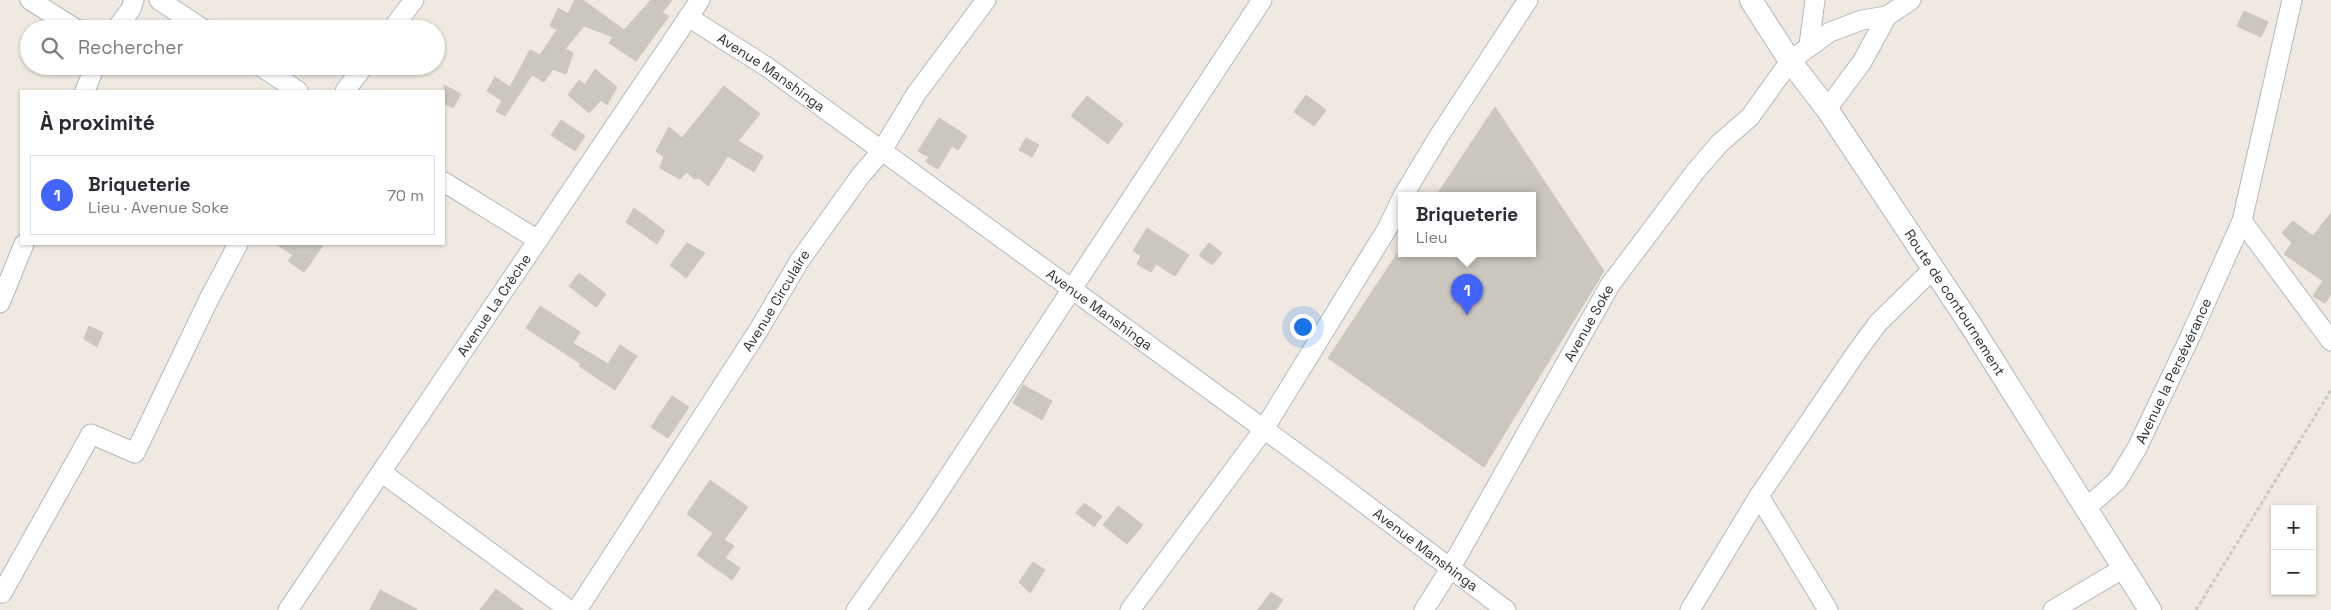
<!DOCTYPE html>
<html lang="fr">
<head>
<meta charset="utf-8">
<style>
  :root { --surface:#fff; --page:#f2f2f3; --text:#2b2b33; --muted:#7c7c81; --line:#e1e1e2; --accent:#4264fb }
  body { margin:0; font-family:"Space Grotesk",sans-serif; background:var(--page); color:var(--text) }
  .controls { position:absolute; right:15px; bottom:15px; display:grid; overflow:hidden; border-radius:0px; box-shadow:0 1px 4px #0004 }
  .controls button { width:45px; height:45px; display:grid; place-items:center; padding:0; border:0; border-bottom:1px solid var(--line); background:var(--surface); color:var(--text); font:25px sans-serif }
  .you { position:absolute; left:1302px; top:326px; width:18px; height:18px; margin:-12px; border:4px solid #fff; border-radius:50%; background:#1a73e8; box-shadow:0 0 0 8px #1a73e833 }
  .badge { display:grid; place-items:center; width:32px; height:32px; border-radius:50%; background:var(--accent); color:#fff; font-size:16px; font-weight:700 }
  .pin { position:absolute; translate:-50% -41px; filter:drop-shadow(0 1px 2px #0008) }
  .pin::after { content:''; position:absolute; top:26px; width:18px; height:15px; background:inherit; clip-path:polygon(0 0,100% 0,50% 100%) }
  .popup { position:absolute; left:1398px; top:192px; width:138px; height:65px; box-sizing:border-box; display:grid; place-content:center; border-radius:0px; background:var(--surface); filter:drop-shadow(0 1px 4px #0005); font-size:16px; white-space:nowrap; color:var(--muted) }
  .popup b { font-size:19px; color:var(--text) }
  .popup::after { content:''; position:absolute; left:50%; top:100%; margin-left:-10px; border:10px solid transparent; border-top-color:var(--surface) }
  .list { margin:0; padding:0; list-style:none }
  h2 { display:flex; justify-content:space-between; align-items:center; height:65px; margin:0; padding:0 20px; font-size:21px }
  h2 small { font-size:16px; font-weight:400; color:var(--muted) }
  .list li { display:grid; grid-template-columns:32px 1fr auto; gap:15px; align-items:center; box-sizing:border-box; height:80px; margin:0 10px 10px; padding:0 10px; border:1px solid var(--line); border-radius:0px }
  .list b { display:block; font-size:19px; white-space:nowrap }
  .list p { margin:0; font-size:16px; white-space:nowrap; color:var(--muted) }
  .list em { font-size:16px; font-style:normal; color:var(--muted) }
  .icon { flex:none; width:28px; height:28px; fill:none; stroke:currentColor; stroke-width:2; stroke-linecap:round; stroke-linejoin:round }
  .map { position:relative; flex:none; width:2331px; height:610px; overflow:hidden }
  .search { position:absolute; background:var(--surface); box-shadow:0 1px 4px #0004; left:20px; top:20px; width:425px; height:55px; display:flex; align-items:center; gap:12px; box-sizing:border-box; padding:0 18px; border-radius:28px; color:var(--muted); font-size:19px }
  .panel { position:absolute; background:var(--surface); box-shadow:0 1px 4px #0004; left:20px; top:90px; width:425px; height:155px; border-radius:0px }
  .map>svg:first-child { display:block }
</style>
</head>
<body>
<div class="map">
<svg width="2331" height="610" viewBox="0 0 2331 610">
  <rect width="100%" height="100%" fill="#efe9e1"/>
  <g fill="#cbc7bf" stroke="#cbc5ba">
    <polygon points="575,0 583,0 624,30 651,0 672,0 662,13 669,16 636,61 609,43 613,37 584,26 565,49 573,53 566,74 553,69 544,82 532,75 505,116 496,111 502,101 487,91 495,77 510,87 530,50 540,55 557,30 550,26 558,8 568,14"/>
    <polygon points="2244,11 2268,22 2261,37 2237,26"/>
    <polygon points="595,69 617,87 607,105 601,100 589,113 568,95 579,80 585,85"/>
    <polygon points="444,85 461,94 453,108 444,103"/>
    <polygon points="724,86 760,114 738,141 763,156 754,172 728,156 708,186 699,178 694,179 687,172 680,179 660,168 664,157 656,151 669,127 682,138"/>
    <polygon points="1306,95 1326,110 1314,126 1294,112"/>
    <polygon points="1087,96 1123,124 1108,144 1071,116"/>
    <polygon points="1495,107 1604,271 1484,467 1328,358 1397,254 1532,254 1532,196 1436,196"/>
    <polygon points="939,118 967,136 958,150 952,146 938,169 926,162 929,157 918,151"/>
    <polygon points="561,120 585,136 575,151 551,135"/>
    <polygon points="1026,138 1039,145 1032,157 1019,150"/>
    <polygon points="634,208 665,231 657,244 626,222"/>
    <polygon points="2331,213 2331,294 2325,303 2313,296 2323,281 2284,254 2292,243 2282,233 2293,221 2313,236"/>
    <polygon points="1147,228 1189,255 1175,276 1156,264 1151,272 1137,264 1141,256 1133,251"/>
    <polygon points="687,243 705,253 686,278 670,265"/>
    <polygon points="1209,243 1222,253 1212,265 1199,255"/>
    <polygon points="276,244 324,244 304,272 288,261 293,255"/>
    <polygon points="579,273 606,294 596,307 569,286"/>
    <polygon points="540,306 580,332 573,343 608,364 620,345 637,356 615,390 579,366 581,364 526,328"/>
    <polygon points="89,326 103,333 97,347 84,339"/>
    <polygon points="1023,385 1052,401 1042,420 1013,403"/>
    <polygon points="672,396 689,407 668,438 651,427"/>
    <polygon points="710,480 748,507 724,540 734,546 725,558 740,568 732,580 697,555 713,533 687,514"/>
    <polygon points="1084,503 1102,516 1094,527 1076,513"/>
    <polygon points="1118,506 1143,525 1127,544 1103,525"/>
    <polygon points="1033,562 1045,570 1030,593 1019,582"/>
    <polygon points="496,589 524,610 480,610"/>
    <polygon points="380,590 418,610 370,610"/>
    <polygon points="1271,592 1283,600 1276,610 1258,610"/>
  </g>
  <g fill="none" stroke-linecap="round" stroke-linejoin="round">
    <g stroke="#b4b7c1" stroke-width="21">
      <g id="minor">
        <polyline points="30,0 76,29"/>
        <polyline points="159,0 203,29"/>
        <path id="s1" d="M688,17L767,67L1320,470L1506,610"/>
        <polyline points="116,29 131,9 134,0"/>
        <polyline points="392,29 414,0"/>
        <polyline points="1809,45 1815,0"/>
        <polyline points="260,66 298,91"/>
        <polyline points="85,91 95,66"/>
        <polyline points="345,91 364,66"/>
        <polyline points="1827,109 1862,62 1887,16 1911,0"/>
        <polyline points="444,182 538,240"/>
        <polyline points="1403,196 1439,136 1528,0"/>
        <polyline points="2242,221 2331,341"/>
        <polyline points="0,303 24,244"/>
        <polyline points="381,472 569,610"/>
        <polyline points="1759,496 1828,610"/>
        <path id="s2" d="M2086,508L2117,481L2137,448L2190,337L2242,221L2292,0"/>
        <polyline points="2,593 91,434 135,453 208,301 238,244"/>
        <path id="s3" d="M288,610L700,0"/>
        <path id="s4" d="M577,610L758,331L800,260L861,175L881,152L916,94L986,0"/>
        <polyline points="856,610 922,517 1262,0"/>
        <polyline points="1130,610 1264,429 1387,229 1402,198"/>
        <path id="s5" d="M1424,610L1450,569L1610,285L1695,172L1720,143L1750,117L1790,61L1830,32L1862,20L1887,16"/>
        <polyline points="1690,610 1759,496 1856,353 1878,323 1933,269"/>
        <polyline points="2053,610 2124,568"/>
      </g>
    </g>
    <g stroke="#b4b7c1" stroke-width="24">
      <g id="tertiary">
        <path id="s6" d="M1751,0L1790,61L1827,109L1970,324L2150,610"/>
      </g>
    </g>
    <polyline stroke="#c9c9c9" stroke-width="3" stroke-dasharray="4 2.5" stroke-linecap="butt" points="2196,610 2331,390"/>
    <use href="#minor" stroke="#fff" stroke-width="19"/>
    <use href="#tertiary" stroke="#fff" stroke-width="22"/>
  </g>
  <g text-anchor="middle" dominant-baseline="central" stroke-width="4" stroke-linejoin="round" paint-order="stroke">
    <g font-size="14" fill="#2e2e2e" stroke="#fff">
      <text stroke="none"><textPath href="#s1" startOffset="100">Avenue Manshinga</textPath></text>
      <text stroke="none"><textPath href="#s4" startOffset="368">Avenue Circulaire</textPath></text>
      <text stroke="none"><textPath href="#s6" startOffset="365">Route de contournement</textPath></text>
      <text stroke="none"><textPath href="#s3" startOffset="368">Avenue La Crèche</textPath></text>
      <text stroke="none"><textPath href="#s1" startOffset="505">Avenue Manshinga</textPath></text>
      <text stroke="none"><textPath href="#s5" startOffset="331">Avenue Soke</textPath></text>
      <text stroke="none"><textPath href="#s2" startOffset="165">Avenue la Persévérance</textPath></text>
      <text stroke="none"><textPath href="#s1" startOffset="910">Avenue Manshinga</textPath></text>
    </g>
  </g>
</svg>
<div class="controls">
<button>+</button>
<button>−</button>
</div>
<div class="you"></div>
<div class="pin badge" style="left:1467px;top:315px">1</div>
<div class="popup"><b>Briqueterie</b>Lieu</div>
<div class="search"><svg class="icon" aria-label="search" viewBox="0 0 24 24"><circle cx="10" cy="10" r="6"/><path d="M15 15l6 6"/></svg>Rechercher</div>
<section class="panel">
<h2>À proximité<small></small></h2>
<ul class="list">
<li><span class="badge">1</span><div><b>Briqueterie</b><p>Lieu · Avenue Soke</p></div><em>70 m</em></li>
</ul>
</section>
</div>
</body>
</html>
